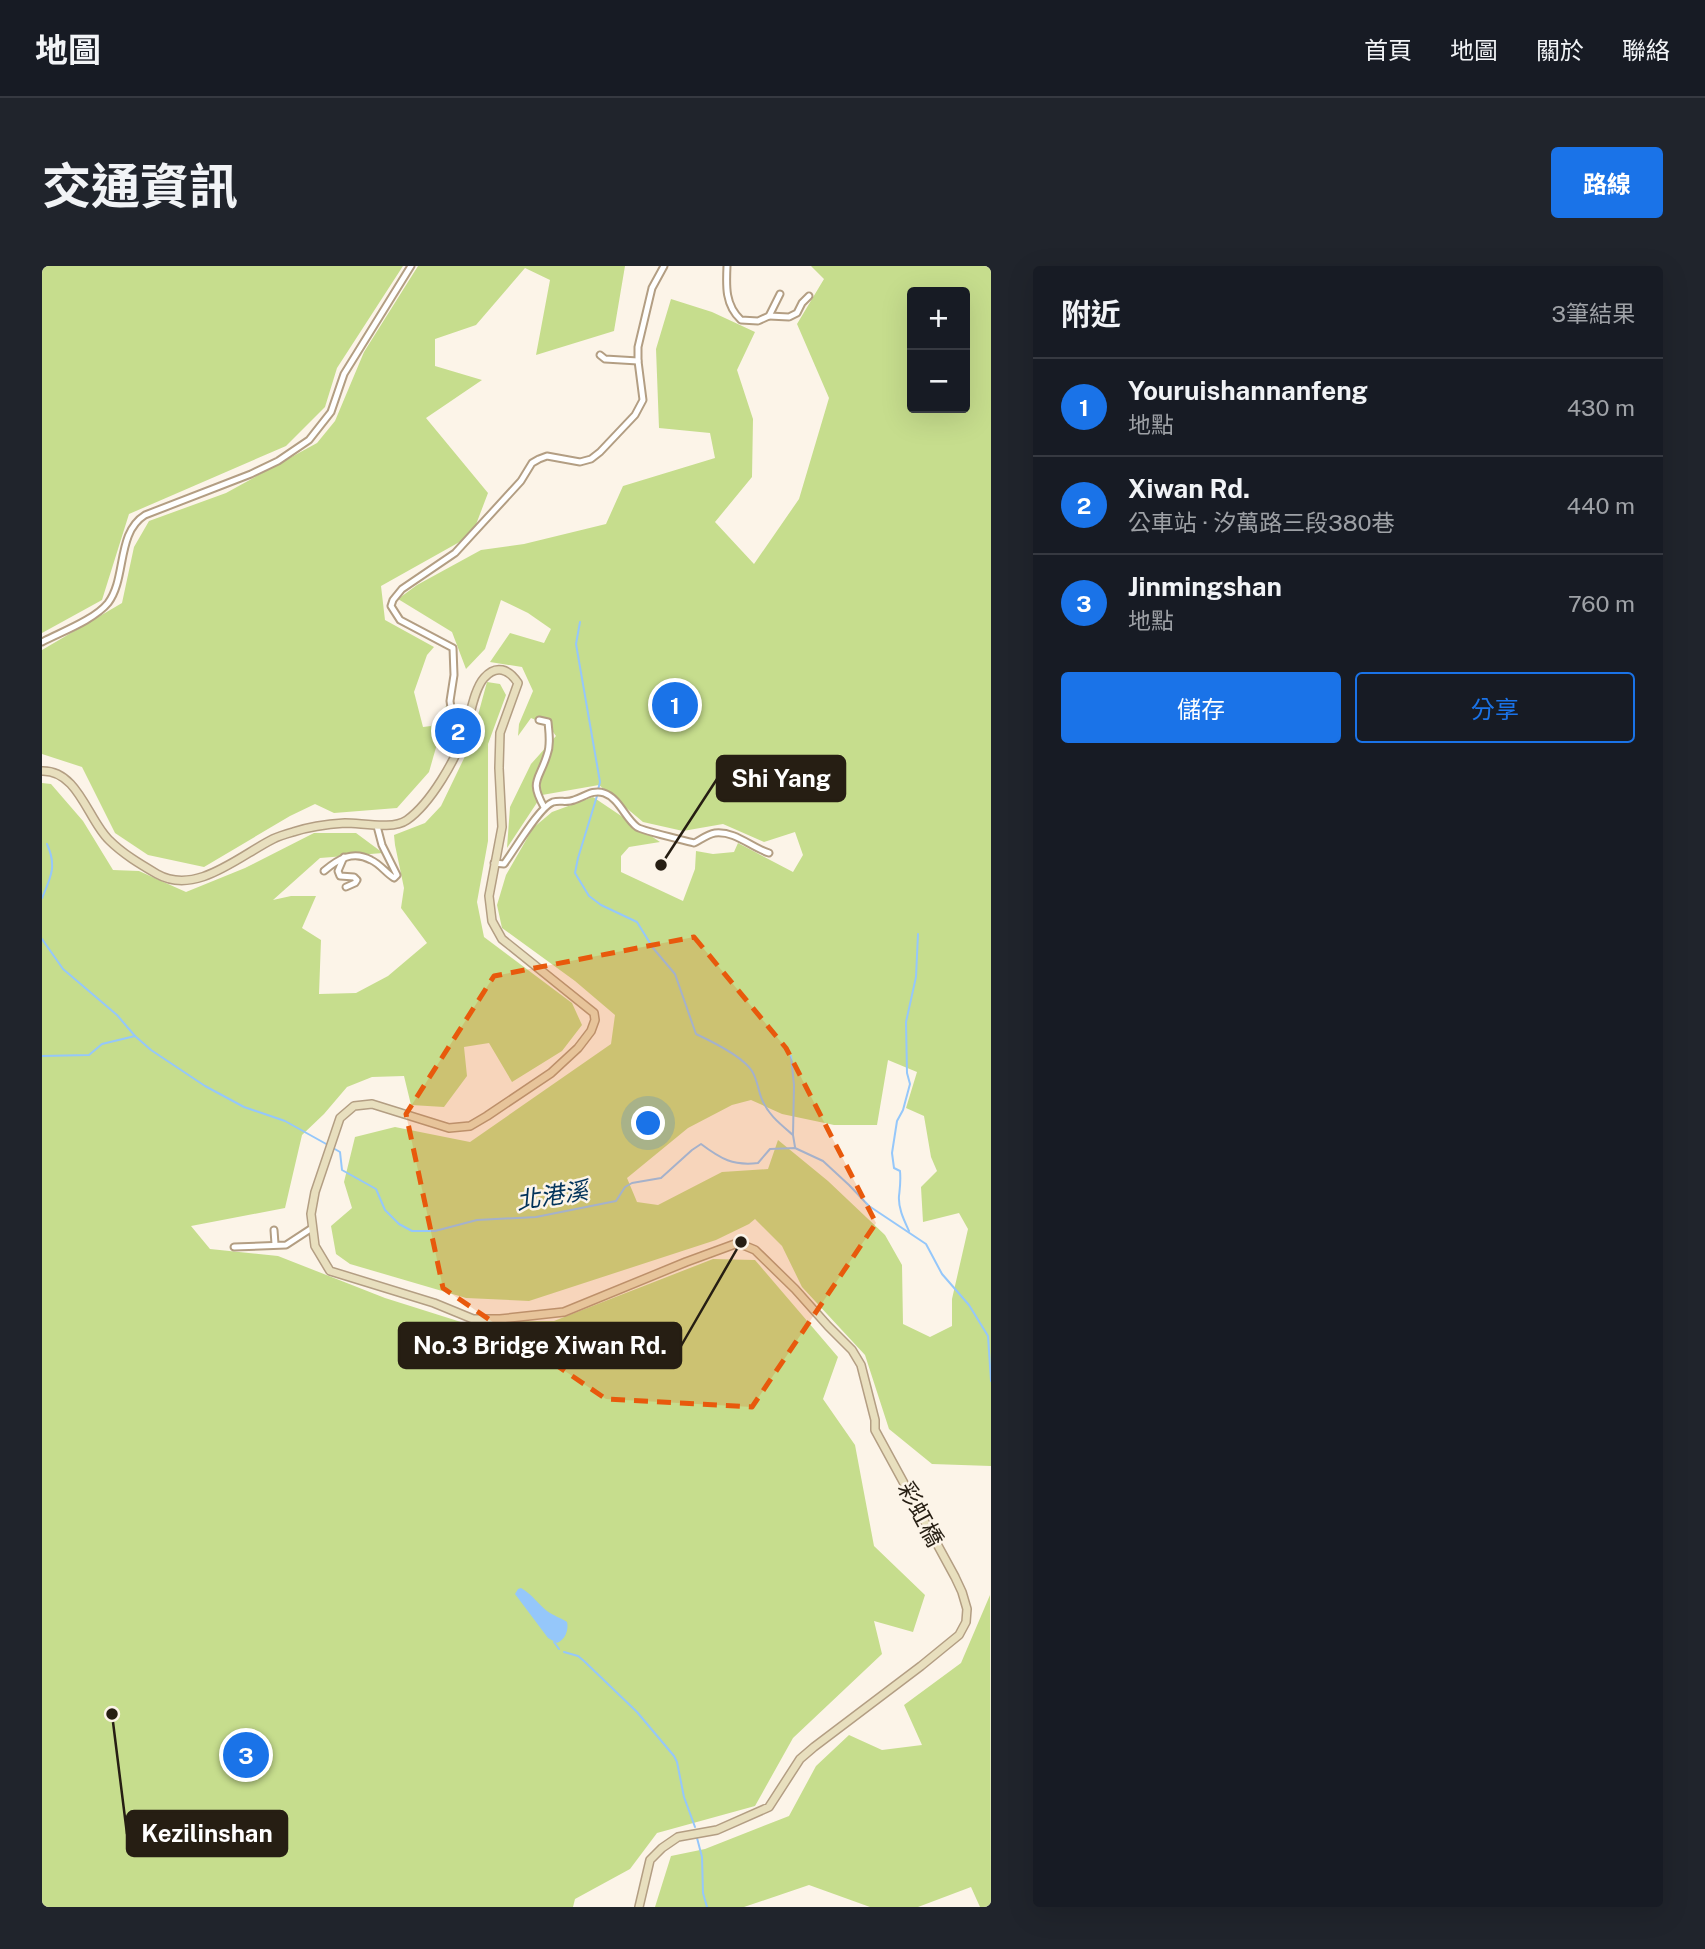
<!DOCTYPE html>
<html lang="zh-TW">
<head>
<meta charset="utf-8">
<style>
  :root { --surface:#171b24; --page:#20242c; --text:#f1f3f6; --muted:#9ea1a6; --line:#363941; --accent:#1a73e8 }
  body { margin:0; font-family:"Public Sans","Noto Sans TC",sans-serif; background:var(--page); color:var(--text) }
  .controls { position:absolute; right:21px; top:21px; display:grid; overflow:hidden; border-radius:7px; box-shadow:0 7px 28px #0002 }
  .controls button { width:63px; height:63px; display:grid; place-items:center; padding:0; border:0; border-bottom:2px solid var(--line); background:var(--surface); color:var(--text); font:35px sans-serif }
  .you { position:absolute; left:607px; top:858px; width:24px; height:24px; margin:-18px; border:5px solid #fff; border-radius:50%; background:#1a73e8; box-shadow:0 0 0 10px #1a73e833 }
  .badge { display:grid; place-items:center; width:46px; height:46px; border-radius:50%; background:var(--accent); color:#fff; font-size:23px; font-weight:700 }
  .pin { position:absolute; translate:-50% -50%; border:4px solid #fff; box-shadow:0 2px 7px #0006 }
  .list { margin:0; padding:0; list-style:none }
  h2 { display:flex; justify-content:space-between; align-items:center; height:91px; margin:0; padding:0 28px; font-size:30px }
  h2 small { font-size:23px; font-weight:400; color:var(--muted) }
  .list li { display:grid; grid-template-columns:46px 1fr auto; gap:21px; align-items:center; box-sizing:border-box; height:98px; padding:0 28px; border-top:2px solid var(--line) }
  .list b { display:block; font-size:26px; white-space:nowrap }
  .list p { margin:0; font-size:23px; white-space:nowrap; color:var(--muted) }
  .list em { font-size:23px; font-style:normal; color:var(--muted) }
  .actions { display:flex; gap:14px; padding:21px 28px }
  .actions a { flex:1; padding:16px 0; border:2px solid var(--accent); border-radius:7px; text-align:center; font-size:24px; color:var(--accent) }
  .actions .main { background:var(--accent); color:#fff }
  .map { position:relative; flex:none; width:949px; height:1641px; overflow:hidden; border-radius:7px }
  header { display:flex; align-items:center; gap:42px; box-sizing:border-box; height:98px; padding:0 35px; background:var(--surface); border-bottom:2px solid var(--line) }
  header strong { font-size:33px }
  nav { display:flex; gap:38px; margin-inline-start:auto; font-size:24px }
  .intro { display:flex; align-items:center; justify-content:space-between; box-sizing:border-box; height:168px; padding:0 42px }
  h1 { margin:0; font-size:49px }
  .button { padding:18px 32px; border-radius:7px; background:var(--accent); color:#fff; font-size:24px; font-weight:700 }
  main { display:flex; gap:42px; padding:0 42px }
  aside { flex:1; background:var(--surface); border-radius:7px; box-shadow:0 7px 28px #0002 }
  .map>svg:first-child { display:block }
</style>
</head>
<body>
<header>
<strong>地圖</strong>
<nav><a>首頁</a><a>地圖</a><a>關於</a><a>聯絡</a></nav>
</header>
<div class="intro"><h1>交通資訊</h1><a class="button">路線</a></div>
<main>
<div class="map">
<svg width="949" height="1641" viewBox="0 0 949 1641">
  <rect width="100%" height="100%" fill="#fcf4e8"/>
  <g fill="#c6dd8d" fill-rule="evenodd">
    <polygon points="0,0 361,0 295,102 283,141 244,180 87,248 60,334 0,367"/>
    <polygon points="376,0 583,0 572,65 494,89 508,14 483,2 434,59 393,73 393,100 440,114 384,152 446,227 430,269 339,320 343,354 392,381 385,389 372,426 381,461 389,460 407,436 387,506 355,542 292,547 273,538 248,550 162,601 106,589 73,567 40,501 0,488 0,384 80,337 92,281 107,255 184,227 275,177 293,155 322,86"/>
    <path d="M769,0H949V1200L890,1198L847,1163L823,1089L760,1021L740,980L713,953L707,958L674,974L487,1035L424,1032L308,998L294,988L289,960L310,942L302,916L313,871L353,861L428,876L569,778L573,749L533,715L460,662L455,639L464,609L491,562L510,546L551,531L618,576L587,581L579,590V606L641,635L653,603L654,585L671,588L692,586L696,577L751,606L761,589L753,566L722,576L681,558L641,565L601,556L557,519L500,529L465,582L468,541L489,498L514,470L506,459L489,452L476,470L477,458L491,425L480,401L448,396L468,367L502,377L509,363L486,347L459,334L443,383L424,403L410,366L356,333L375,319L439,284L482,278L564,258L581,220L673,192L668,167L617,162L614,83L629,33L670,46L713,66L695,104L711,153L710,211L673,256L712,298L757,233L787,132L755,58L782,13ZM870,26H923V142H870ZM846,794L875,806L864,842L882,850L889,891L895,905L879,921L881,956L917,947L926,963L910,1033V1060L888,1071L861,1058L860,999L843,969L786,915L736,874L726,903L680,906L616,939L595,936L585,912L646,862L690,839L709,834L740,848L792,859H835Z"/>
    <polygon points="445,416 458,418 464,429 446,478 446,575 435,636 442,671 530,737 540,759 520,785 470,816 447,777 422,781 425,810 402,841 369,839 362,810 330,811 305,821 282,848 260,869 243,942 149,960 168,983 236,990 343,1032 419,1056 512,1055 671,993 713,994 796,1091 781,1133 813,1179 832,1280 883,1329 871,1366 832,1355 840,1388 751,1472 713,1540 615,1567 588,1603 533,1633 531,1641 0,1641 0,517 9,518 41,555 71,604 97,605 144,626 203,602 272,567 314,567 341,587 278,592 231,634 249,630 274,630 260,662 279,674 277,728 314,727 346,710 385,677 359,642 362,622 353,579 352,569 383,557 399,540 427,482"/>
    <polygon points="948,1329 949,1641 938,1641 929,1621 876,1641 828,1641 767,1619 702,1641 613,1641 629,1590 663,1583 747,1550 774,1500 807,1469 840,1484 880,1479 862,1439 919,1397"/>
  </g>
  <path fill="#95c7fa" d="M479,1322C490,1328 496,1338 505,1345C512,1350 519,1352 525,1356C527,1364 523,1374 515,1377L506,1372L473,1328L476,1323Z"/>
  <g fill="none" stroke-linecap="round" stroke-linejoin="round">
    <g stroke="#95c7fa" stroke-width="2">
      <polyline points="538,356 534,378 558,516 556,524"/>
      <path d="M555,530L536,592L533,607L547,630L559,639L595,656L611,682L633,708L654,768C669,775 701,791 710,805C715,813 716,823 719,831C725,848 738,858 751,869L753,881"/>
      <path d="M0,632C9,611 15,600 5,578"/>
      <polyline points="0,673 21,703 75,749 93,770"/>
      <polyline points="0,790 47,789 60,778 93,770 109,784 163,820 202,841 243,855 286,879"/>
      <polyline points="749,790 752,819 751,869"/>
      <path d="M291,882L298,886L300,904L334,923L343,944L357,958L370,965H393L435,954L494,951L574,935L583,921L590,917L619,912L650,884L659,878C679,893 691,900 716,897L728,883L753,882L781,895L807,919L827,940L884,978L900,1008L927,1039L946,1070L949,1115"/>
      <path d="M867,965C862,954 856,942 857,930C858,921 859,915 858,905L852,902L850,887L855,855L861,844L868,818L865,807L864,756L874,711L876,668"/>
      <polyline points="512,1376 517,1383"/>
      <polyline points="522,1386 536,1390 542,1395 595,1446 632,1490 635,1496 642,1531 653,1561"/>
      <polyline points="655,1572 660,1591 661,1627 665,1641"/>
    </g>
    <g stroke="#b39e83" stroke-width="9">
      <g id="street">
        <path d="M685,0C684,20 683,39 699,54L716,55L727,50L738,28"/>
        <polyline points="727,50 747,51 755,47 760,37 767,30"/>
        <polyline points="558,89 563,93 596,95"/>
        <path d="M0,376C19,366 52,354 66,337C85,312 74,267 103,249L209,208L236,195L267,174L289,146L302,108L369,0"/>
        <path d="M497,454L506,456C507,467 509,479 505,489C497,515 487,514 502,541"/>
        <polyline points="415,483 408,435 412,409 411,382 358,354 349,340 351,334 360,323 413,287 479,215 490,197 497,193 505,190 538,196 549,193 558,186 593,149 601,134 596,95 596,81 610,22 622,0"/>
        <polyline points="302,591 296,605 298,610 312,611 315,614 313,617 304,621"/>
        <path d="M452,597L462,598C472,585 497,541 511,536C518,534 525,537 532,534C542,531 551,523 562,527C577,532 583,552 595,561C600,565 642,574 652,577C658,574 666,568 673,567C694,565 708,581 727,587"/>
        <path d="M282,605C296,593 311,584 329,594C338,598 344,607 352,612L355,609L340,579L335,560"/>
        <polyline points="232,964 233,978"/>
        <polyline points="192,981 244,979 270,962"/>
      </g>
    </g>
    <g stroke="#b39e83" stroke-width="10">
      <path id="secondary" d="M0,505C36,504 46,554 67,574C81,588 98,598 115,608C154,630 197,590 231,573C237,570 244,568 251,566C266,561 287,558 303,557C320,557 351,564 365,554C389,537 414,493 423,466C428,451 432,423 442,412C454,398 467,403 476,417L458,467L457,502L460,561L447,630L450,655L460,673L552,747L553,754L549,765L536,782L509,807L445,850L428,860L407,862L330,838L312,840L298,852L273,926L269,948L273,980L288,1005L392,1037L431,1053H458L522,1046L644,996L693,978L701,979L713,984L753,1023L786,1060L810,1084L819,1099L833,1154V1164L913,1311L920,1326L925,1343L924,1356L917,1369L879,1400L772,1481L758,1493L727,1541L675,1564L636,1571L620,1582L608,1594L597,1641"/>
    </g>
    <use href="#street" stroke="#fff" stroke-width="5"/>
    <use href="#secondary" stroke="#e8dfbe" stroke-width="7"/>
  </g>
  <path fill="#e8590c" fill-opacity="0.2" stroke="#e8590c" stroke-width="5" stroke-dasharray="14 9" stroke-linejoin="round" d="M652,671L744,782L834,957L710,1141L564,1133L401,1022L364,848L452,710Z"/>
  <g text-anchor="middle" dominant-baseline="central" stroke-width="5" stroke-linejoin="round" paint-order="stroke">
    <g font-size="23" fill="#261e13" stroke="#fcf4e8">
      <text transform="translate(879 1248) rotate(62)">彩虹橋</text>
    </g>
    <g font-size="24" font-style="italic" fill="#013259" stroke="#fcf4e8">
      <text transform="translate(510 929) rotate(-9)">北港溪</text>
    </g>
  </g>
  <path fill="none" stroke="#261e13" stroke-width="2.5" d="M619 599L675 513M699 976L639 1080M70 1448L85 1568"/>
  <g fill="#261e13" stroke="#fcf4e8" stroke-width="2.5">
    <circle cx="619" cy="599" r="7"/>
    <circle cx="699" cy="976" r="7"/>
    <circle cx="70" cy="1448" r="7"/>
  </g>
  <g fill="#261e13" stroke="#261e13" stroke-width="2.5">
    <rect x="675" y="490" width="128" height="45" rx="7"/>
    <rect x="357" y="1057" width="282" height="45" rx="7"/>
    <rect x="85" y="1545" width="160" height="45" rx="7"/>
  </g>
  <g font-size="24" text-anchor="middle" font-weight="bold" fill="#fff">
    <text x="739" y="521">Shi Yang</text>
    <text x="498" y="1088">No.3 Bridge Xiwan Rd.</text>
    <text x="165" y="1576">Kezilinshan</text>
  </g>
</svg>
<div class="controls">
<button>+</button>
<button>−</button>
</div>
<div class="you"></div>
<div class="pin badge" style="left:633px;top:439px">1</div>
<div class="pin badge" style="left:416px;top:465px">2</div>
<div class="pin badge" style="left:204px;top:1489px">3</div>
</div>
<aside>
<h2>附近<small>3筆結果</small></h2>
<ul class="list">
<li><span class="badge">1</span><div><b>Youruishannanfeng</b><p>地點</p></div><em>430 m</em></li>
<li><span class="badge">2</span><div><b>Xiwan Rd.</b><p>公車站 · 汐萬路三段380巷</p></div><em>440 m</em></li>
<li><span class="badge">3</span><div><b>Jinmingshan</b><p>地點</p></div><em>760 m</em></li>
</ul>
<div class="actions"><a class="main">儲存</a><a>分享</a></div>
</aside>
</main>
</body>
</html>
